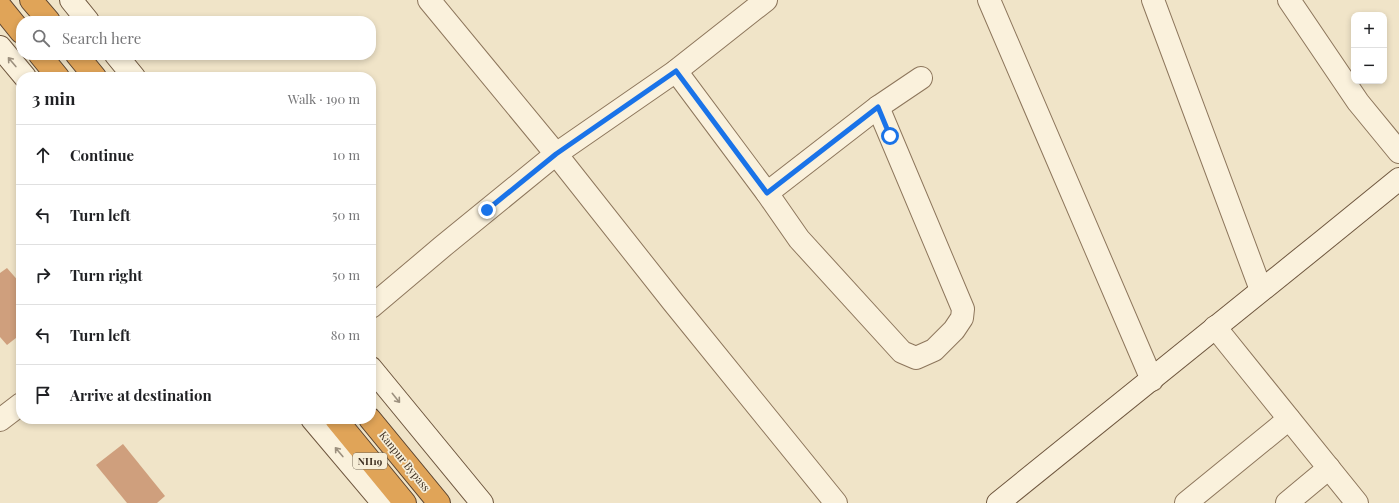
<!DOCTYPE html>
<html lang="en">
<head>
<meta charset="utf-8">
<style>
  :root { --surface:#fff; --page:#f6f6f6; --text:#202124; --muted:#757577; --line:#e0e0e0 }
  body { margin:0; font-family:"Playfair Display",serif; background:var(--page); color:var(--text) }
  .controls { position:absolute; right:12px; top:12px; display:grid; overflow:hidden; border-radius:8px; box-shadow:0 2px 6px #0003 }
  .controls button { width:36px; height:36px; display:grid; place-items:center; padding:0; border:0; border-bottom:1px solid var(--line); background:var(--surface); color:var(--text); font:20px sans-serif }
  .stop { position:absolute; width:12px; height:12px; margin:-9px; border:3px solid #1a73e8; border-radius:50%; background:#fff }
  .stop.end { background:#1a73e8; border-color:#fff; box-shadow:0 1px 4px #0008 }
  .list { margin:0; padding:0; list-style:none }
  h2 { display:flex; justify-content:space-between; align-items:center; height:52px; margin:0; padding:0 16px; font-size:17px }
  h2 small { font-size:13px; font-weight:400; color:var(--muted) }
  .list li { display:grid; grid-template-columns:26px 1fr auto; gap:12px; align-items:center; box-sizing:border-box; height:60px; padding:0 16px; border-top:1px solid var(--line) }
  .list b { display:block; font-size:15px; white-space:nowrap }
  .list em { font-size:13px; font-style:normal; color:var(--muted) }
  .icon { flex:none; width:22px; height:22px; fill:none; stroke:currentColor; stroke-width:2; stroke-linecap:round; stroke-linejoin:round }
  .map { position:relative; flex:none; width:1399px; height:503px; overflow:hidden }
  .search { position:absolute; background:var(--surface); box-shadow:0 2px 6px #0003; left:16px; top:16px; width:360px; height:44px; display:flex; align-items:center; gap:10px; box-sizing:border-box; padding:0 14px; border-radius:16px; color:var(--muted); font-size:15px }
  .panel { position:absolute; background:var(--surface); box-shadow:0 2px 6px #0003; left:16px; top:72px; width:360px; height:352px; border-radius:16px }
  .map>svg:first-child { display:block }
</style>
</head>
<body>
<div class="map">
<svg width="1399" height="503" viewBox="0 0 1399 503">
  <rect width="100%" height="100%" fill="#f0e4c8"/>
  <g fill="#cf9f7d">
    <polygon points="7,268 21,284 21,334 7,345 0,337 0,273"/>
    <polygon points="123,444 165,496 157,503 127,503 96,465"/>
  </g>
  <g fill="none" stroke-linecap="round" stroke-linejoin="round">
    <g stroke="#8d765c" stroke-width="24">
      <g id="street">
        <polyline points="429,0 556,154 673,302 836,503"/>
        <polyline points="989,0 1152,380"/>
        <polyline points="1153,0 1261,290"/>
        <polyline points="1289,0 1358,102 1399,152"/>
        <polyline points="676,71 767,193 799,239 902,352 916,358 934,350 954,330 962,318 963,309 878,107"/>
        <polyline points="767,193 878,107 921,78"/>
        <polyline points="371,307 442,247 556,154 676,71 766,0"/>
        <polyline points="1215,327 1357,503"/>
        <polyline points="0,420 21,404"/>
        <polyline points="1186,503 1289,419"/>
        <polyline points="1287,503 1329,468"/>
      </g>
    </g>
    <g stroke="#6f573f" stroke-width="24">
      <g id="secondary">
        <polyline points="71,0 88,21"/>
        <polyline points="0,47 25,77"/>
        <polyline points="116,55 134,77"/>
        <polyline points="371,368 482,503"/>
        <polyline points="312,419 383,503"/>
        <polyline points="998,503 1324,240 1399,179"/>
      </g>
    </g>
    <g stroke="#5b4430" stroke-width="24">
      <g id="highway">
        <polyline points="31,0 49,21"/>
        <polyline points="0,6 21,32"/>
        <polyline points="40,55 58,77"/>
        <polyline points="77,55 95,77"/>
        <polyline points="336,419 405,503"/>
        <polyline points="370,419 439,503"/>
      </g>
    </g>
    <use href="#street" stroke="#faf1dc" stroke-width="22"/>
    <use href="#secondary" stroke="#faf1dc" stroke-width="22"/>
    <use href="#highway" stroke="#e0a458" stroke-width="22"/>
  </g>
  <defs><path id="oneway-shaft" d="M-6 0H5M1.5-3L5.5 0L1.5 3" fill="none" stroke-width="1.6" stroke-linecap="round" stroke-linejoin="round"/></defs>
  <g stroke="#9c907e">
    <use href="#oneway-shaft" transform="translate(12 62) rotate(-130)"/>
    <use href="#oneway-shaft" transform="translate(396 398) rotate(51)"/>
    <use href="#oneway-shaft" transform="translate(339 452) rotate(-130)"/>
  </g>
  <g fill="none" stroke-linecap="round" stroke-linejoin="round">
    <polyline stroke="#1a73e8" stroke-width="5" points="487,210 556,154 676,71 767,193 878,107 890,136"/>
  </g>
  <g text-anchor="middle" dominant-baseline="central" stroke-width="3.5" stroke-linejoin="round" paint-order="stroke">
    <rect fill="#f7eed8" stroke="#756857" stroke-width="1" x="353" y="453" width="34" height="16" rx="3"/>
    <g font-size="10" font-weight="bold" fill="#3d2e20">
      <text x="370" y="461">NH19</text>
    </g>
    <g font-size="11" fill="#3d2e20" stroke="#f7eed8">
      <text transform="translate(405 461) rotate(51)">Kanpur Bypass</text>
    </g>
  </g>
</svg>
<div class="controls">
<button>+</button>
<button>−</button>
</div>
<div class="stop" style="left:890px;top:136px"></div>
<div class="stop end" style="left:487px;top:210px"></div>
<div class="search"><svg class="icon" aria-label="search" viewBox="0 0 24 24"><circle cx="10" cy="10" r="6"/><path d="M15 15l6 6"/></svg>Search here</div>
<section class="panel">
<h2>3 min<small>Walk · 190 m</small></h2>
<ul class="list">
<li><svg class="icon" aria-label="ahead" viewBox="0 0 24 24"><path d="M12 20V5M6 11l6-6 6 6"/></svg><div><b>Continue</b></div><em>10 m</em></li>
<li><svg class="icon" aria-label="left" viewBox="0 0 24 24"><path d="M17 20v-9H6M10 6l-5 5 5 5"/></svg><div><b>Turn left</b></div><em>50 m</em></li>
<li><svg class="icon" aria-label="right" viewBox="0 0 24 24"><path d="M7 20v-9h11M14 6l5 5-5 5"/></svg><div><b>Turn right</b></div><em>50 m</em></li>
<li><svg class="icon" aria-label="left" viewBox="0 0 24 24"><path d="M17 20v-9H6M10 6l-5 5 5 5"/></svg><div><b>Turn left</b></div><em>80 m</em></li>
<li><svg class="icon" aria-label="arrive" viewBox="0 0 24 24"><path d="M6 21V4h12l-3 4 3 4H6"/></svg><div><b>Arrive at destination</b></div></li>
</ul>
</section>
</div>
</body>
</html>
